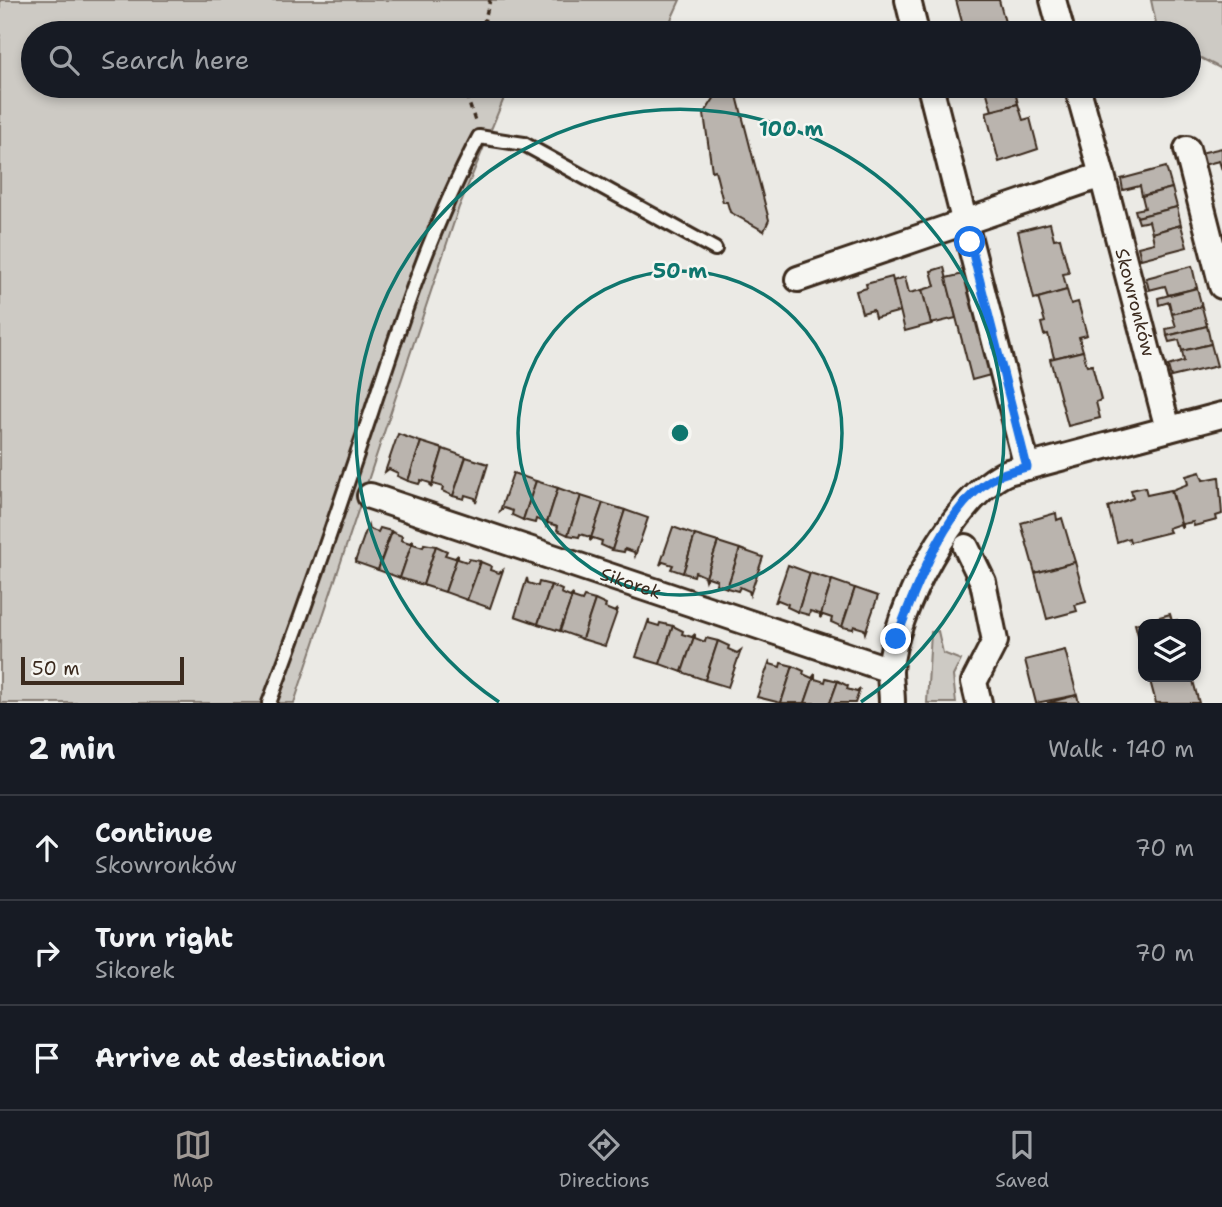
<!DOCTYPE html>
<html lang="en">
<head>
<meta charset="utf-8">
<style>
  :root { --surface:#171b24; --page:#20242c; --text:#f1f3f6; --muted:#9ea1a6; --line:#363941; --accent:#9f9995 }
  body { margin:0; font-family:"Shantell Sans",sans-serif; background:var(--page); color:var(--text) }
  .controls { position:absolute; right:21px; bottom:21px; display:grid; overflow:hidden; border-radius:14px; box-shadow:0 4px 10px #0003 }
  .controls button { width:63px; height:63px; display:grid; place-items:center; padding:0; border:0; border-bottom:2px solid var(--line); background:var(--surface); color:var(--text); font:35px sans-serif }
  .scale { position:absolute; left:21px; bottom:18px; width:163px; box-sizing:border-box; padding-left:7px; border:4px solid #3b2a1e; border-top:0; font-size:19px; line-height:24px; white-space:nowrap; color:#3b2a1e; -webkit-text-stroke:5px #f6f6f2; paint-order:stroke }
  .stop { position:absolute; width:21px; height:21px; margin:-16px; border:5px solid #1a73e8; border-radius:50%; background:#fff }
  .stop.end { background:#1a73e8; border-color:#fff; box-shadow:0 2px 7px #0008 }
  .list { margin:0; padding:0; list-style:none }
  h2 { display:flex; justify-content:space-between; align-items:center; height:91px; margin:0; padding:0 28px; font-size:30px }
  h2 small { font-size:23px; font-weight:400; color:var(--muted) }
  .list li { display:grid; grid-template-columns:46px 1fr auto; gap:21px; align-items:center; box-sizing:border-box; height:105px; padding:0 28px; border-top:2px solid var(--line) }
  .list b { display:block; font-size:26px; white-space:nowrap }
  .list p { margin:0; font-size:23px; white-space:nowrap; color:var(--muted) }
  .list em { font-size:23px; font-style:normal; color:var(--muted) }
  .icon { flex:none; width:38px; height:38px; fill:none; stroke:currentColor; stroke-width:2; stroke-linecap:round; stroke-linejoin:round }
  .map { position:relative; flex:none; width:1222px; height:703px; overflow:hidden }
  .search { position:absolute; background:var(--surface); box-shadow:0 4px 10px #0003; left:21px; right:21px; top:21px; height:77px; display:flex; align-items:center; gap:18px; box-sizing:border-box; padding:0 24px; border-radius:38px; color:var(--muted); font-size:26px }
  .sheet { height:406px; background:var(--surface) }
  nav { display:flex; justify-content:space-around; align-items:center; box-sizing:border-box; height:98px; border-top:2px solid var(--line); background:var(--surface); font-size:19px; color:var(--muted) }
  nav a { display:grid; justify-items:center; gap:4px }
  nav .on { color:var(--accent) }
  .map>svg:first-child { display:block }
</style>
</head>
<body>
<div class="map">
<svg width="1222" height="703" viewBox="0 0 1222 703">
  <rect width="100%" height="100%" fill="#ebeae5"/>
  <filter id="ink" filterUnits="userSpaceOnUse"><feTurbulence type="fractalNoise" baseFrequency=".0143" numOctaves="2"/><feDisplacementMap in="SourceGraphic" scale="14" xChannelSelector="R" yChannelSelector="G"/><feConvolveMatrix kernelMatrix="1 2 1 2 8 2 1 2 1" color-interpolation-filters="sRGB"/></filter>
  <g filter="url(#ink)">
    <g fill="#cdcac4" stroke="#847a71" stroke-width="2">
      <polygon points="0,0 680,0 665,33 33,33 33,86 509,86 459,207 294,703 0,703"/>
      <polygon points="1151,0 1222,0 1222,69 1189,52 1189,33 1158,33"/>
      <polygon points="938,631 943,653 961,660 953,676 956,703 927,703 931,632"/>
    </g>
    <g fill="#bab4ae" stroke="#3b2a1e" stroke-width="2">
      <polygon points="956,0 999,0 1006,26 998,28 1000,33 965,33"/>
      <polygon points="722,86 735,88 769,220 764,231 730,212 727,202 723,202 715,170 712,171 704,114"/>
      <polygon points="979,86 1017,86 1014,87 1018,104 992,111 985,86"/>
      <polygon points="1018,104 1023,120 1030,118 1038,149 999,162 986,112"/>
      <polygon points="1222,148 1222,170 1219,161 1203,165 1200,153"/>
      <polygon points="1166,167 1172,188 1142,196 1140,186 1123,190 1121,179"/>
      <polygon points="1172,188 1177,207 1137,217 1135,210 1145,208 1142,196"/>
      <polygon points="1177,207 1181,225 1152,233 1149,221 1139,223 1137,217"/>
      <polygon points="1050,223 1054,239 1060,238 1069,273 1063,274 1067,290 1034,299 1018,231"/>
      <polygon points="1181,225 1187,247 1141,259 1138,247 1154,243 1152,233"/>
      <polygon points="1192,266 1197,288 1168,295 1165,286 1149,290 1146,278"/>
      <polygon points="944,267 956,318 931,324 922,290 935,286 931,271"/>
      <polygon points="968,273 994,374 972,380 946,278"/>
      <polygon points="892,277 901,311 875,318 873,310 862,313 856,291 867,288 866,284"/>
      <polygon points="905,277 909,293 922,290 931,324 905,331 893,281"/>
      <polygon points="1197,288 1202,307 1172,314 1169,302 1159,305 1158,298"/>
      <polygon points="1067,290 1071,304 1078,302 1087,335 1079,337 1083,351 1054,358 1048,334 1044,335 1041,323 1045,322 1038,298"/>
      <polygon points="1202,307 1207,326 1167,336 1166,329 1176,327 1172,314"/>
      <polygon points="1207,326 1211,344 1182,351 1179,340 1169,342 1167,336"/>
      <polygon points="1211,344 1217,366 1171,377 1168,366 1184,361 1182,351"/>
      <polygon points="1083,351 1087,366 1092,365 1101,400 1096,402 1100,418 1068,426 1050,359"/>
      <polygon points="398,434 421,442 408,481 397,476 398,473 389,469 385,472"/>
      <polygon points="421,442 443,449 431,488 430,483 421,480 419,484 408,481"/>
      <polygon points="443,449 466,457 453,496 442,491 443,487 433,484 431,488"/>
      <polygon points="466,457 488,464 476,503 475,498 465,495 464,499 453,496"/>
      <polygon points="1200,472 1203,480 1219,477 1222,514 1216,516 1217,520 1194,526 1193,522 1182,524 1182,528 1172,490 1188,484 1186,476"/>
      <polygon points="513,473 536,481 523,520 512,515 513,511 504,508 500,511"/>
      <polygon points="536,481 558,488 546,526 545,522 536,519 535,523 523,520"/>
      <polygon points="1145,487 1147,495 1171,490 1182,528 1180,524 1168,528 1170,532 1130,542 1129,538 1117,542 1108,507 1133,498 1131,490"/>
      <polygon points="558,488 581,496 568,535 557,530 558,526 548,523 546,526"/>
      <polygon points="581,496 603,503 590,541 590,537 580,534 579,537 568,535"/>
      <polygon points="603,503 625,510 612,550 601,545 602,541 593,538 590,541"/>
      <polygon points="625,510 648,518 635,556 634,552 625,549 624,552 612,550"/>
      <polygon points="1056,513 1057,520 1062,518 1075,562 1035,573 1021,523"/>
      <polygon points="368,525 369,529 378,532 380,528 391,531 378,570 355,562"/>
      <polygon points="673,527 695,535 683,573 671,569 673,565 663,562 660,565"/>
      <polygon points="392,532 402,536 401,540 410,543 413,540 400,578 378,570"/>
      <polygon points="695,535 718,542 705,580 704,576 695,572 694,576 683,573"/>
      <polygon points="413,540 413,544 423,547 424,544 436,546 423,585 400,578"/>
      <polygon points="718,542 740,549 727,588 716,584 717,580 708,577 705,580"/>
      <polygon points="436,546 447,551 445,555 455,558 458,555 445,592 423,585"/>
      <polygon points="740,549 763,557 750,595 749,591 740,587 738,591 727,588"/>
      <polygon points="458,555 458,559 467,562 469,559 480,561 467,600 445,592"/>
      <polygon points="481,562 491,566 490,570 499,573 503,570 490,608 467,600"/>
      <polygon points="1075,562 1086,602 1075,605 1077,611 1047,619 1035,573"/>
      <polygon points="788,565 810,573 798,612 787,607 788,604 778,600 775,603"/>
      <polygon points="810,573 832,580 820,618 820,614 810,611 809,615 798,612"/>
      <polygon points="527,578 528,583 538,586 539,582 551,585 538,624 515,616"/>
      <polygon points="832,580 855,588 842,627 831,622 832,618 823,615 820,618"/>
      <polygon points="551,585 562,590 561,593 570,597 573,594 560,631 538,624"/>
      <polygon points="855,588 878,596 865,633 864,629 854,626 853,629 842,627"/>
      <polygon points="573,594 573,598 582,601 584,597 595,600 582,639 560,631"/>
      <polygon points="595,600 606,605 605,608 615,612 618,609 605,646 582,639"/>
      <polygon points="1170,614 1172,621 1177,620 1178,624 1143,624 1141,646 1135,624"/>
      <polygon points="649,619 649,623 659,626 660,623 673,626 660,664 636,657"/>
      <polygon points="673,626 683,631 682,634 692,637 695,634 682,672 660,664"/>
      <polygon points="695,634 695,638 705,642 706,638 718,641 705,680 682,672"/>
      <polygon points="718,641 729,646 728,649 737,653 741,650 728,687 705,680"/>
      <polygon points="1065,650 1077,695 1036,703 1025,660"/>
      <polygon points="770,660 770,664 780,667 781,663 793,666 781,703 757,697"/>
      <polygon points="793,666 804,671 803,674 812,678 815,674 805,703 781,703"/>
      <polygon points="815,674 815,679 825,682 826,678 838,681 830,703 805,703"/>
      <polygon points="1149,677 1192,677 1199,703 1156,703"/>
      <polygon points="838,681 848,686 847,689 857,692 860,689 855,703 830,703"/>
      <polygon points="1077,695 1079,703 1047,703"/>
    </g>
    <g fill="none" stroke-linecap="round" stroke-linejoin="round">
      <g stroke="#3b2a1e" stroke-width="18">
        <path id="lane" d="M269,703C306,607 338,510 371,413C402,318 432,225 479,137L524,144L715,249"/>
      </g>
      <g stroke="#3b2a1e" stroke-width="30">
        <g id="street">
          <polyline points="908,0 916,33"/>
          <polyline points="1053,0 1062,33"/>
          <polyline points="930,86 1027,467"/>
          <polyline points="1077,86 1102,175"/>
          <polyline points="1187,149 1222,286"/>
          <path id="s1" d="M798,279L1102,175L1168,429"/>
          <path id="s2" d="M370,496L890,670"/>
          <polyline points="966,547 983,582 995,641 974,682 979,703"/>
          <path d="M892,703C892,692 890,681 890,671C893,614 955,494 1008,472L1222,415"/>
        </g>
      </g>
      <g stroke="#3b2a1e" stroke-width="3.5" stroke-dasharray="5 5" stroke-linecap="butt">
        <polyline points="481,33 490,0"/>
        <polyline points="471,86 468,100 475,121"/>
      </g>
      <use href="#lane" stroke="#f6f6f2" stroke-width="12"/>
      <use href="#street" stroke="#f6f6f2" stroke-width="24"/>
    </g>
  </g>
  <g fill="none" stroke-linecap="round" stroke-linejoin="round" filter="url(#ink)">
    <path stroke="#1a73e8" stroke-width="9" d="M896,639C915,590 946,502 996,477C1005,472 1016,470 1027,467L970,242"/>
  </g>
  <g fill="none" stroke="#0f766e" stroke-width="3.5">
    <circle cx="680" cy="433" r="162"/>
    <path d="M499 702A324 324 0 1 1 861 702"/>
  </g>
  <g text-anchor="middle" dominant-baseline="central" stroke-width="5" stroke-linejoin="round" paint-order="stroke">
    <g font-size="18" fill="#3b2a1e" stroke="#f6f6f2">
      <text stroke="none"><textPath href="#s1" startOffset="453">Skowronków</textPath></text>
      <text stroke="none"><textPath href="#s2" startOffset="275">Sikorek</textPath></text>
    </g>
  </g>
  <circle cx="680" cy="433" r="10" fill="#0f766e" stroke="#f6f6f2" stroke-width="3.5"/>
  <g font-size="21" text-anchor="middle" font-weight="bold" fill="#0f766e" stroke="#f6f6f2" stroke-width="5" stroke-linejoin="round" paint-order="stroke">
    <text x="791" y="136">100 m</text>
    <text x="680" y="278">50 m</text>
  </g>
</svg>
<div class="controls">
<button><svg class="icon" aria-label="layers" viewBox="0 0 24 24"><path d="M12 4l9 5-9 5-9-5zM3 14l9 5 9-5"/></svg></button>
</div>
<div class="scale">50 m</div>
<div class="stop" style="left:970px;top:242px"></div>
<div class="stop end" style="left:896px;top:639px"></div>
<div class="search"><svg class="icon" aria-label="search" viewBox="0 0 24 24"><circle cx="10" cy="10" r="6"/><path d="M15 15l6 6"/></svg>Search here</div>
</div>
<section class="sheet">
<h2>2 min<small>Walk · 140 m</small></h2>
<ul class="list">
<li><svg class="icon" aria-label="ahead" viewBox="0 0 24 24"><path d="M12 20V5M6 11l6-6 6 6"/></svg><div><b>Continue</b><p>Skowronków</p></div><em>70 m</em></li>
<li><svg class="icon" aria-label="right" viewBox="0 0 24 24"><path d="M7 20v-9h11M14 6l5 5-5 5"/></svg><div><b>Turn right</b><p>Sikorek</p></div><em>70 m</em></li>
<li><svg class="icon" aria-label="arrive" viewBox="0 0 24 24"><path d="M6 21V4h12l-3 4 3 4H6"/></svg><div><b>Arrive at destination</b></div></li>
</ul>
</section>
<nav>
<a class="on"><svg class="icon" aria-label="map" viewBox="0 0 24 24"><path d="M3 6l6-2 6 2 6-2v14l-6 2-6-2-6 2zM9 4v14M15 6v14"/></svg>Map</a>
<a><svg class="icon" aria-label="directions" viewBox="0 0 24 24"><path d="M12 3l9 9-9 9-9-9zM9 14v-3h6M13 9l2 2-2 2"/></svg>Directions</a>
<a><svg class="icon" aria-label="saved" viewBox="0 0 24 24"><path d="M7 4h10v16l-5-4-5 4z"/></svg>Saved</a>
</nav>
</body>
</html>
